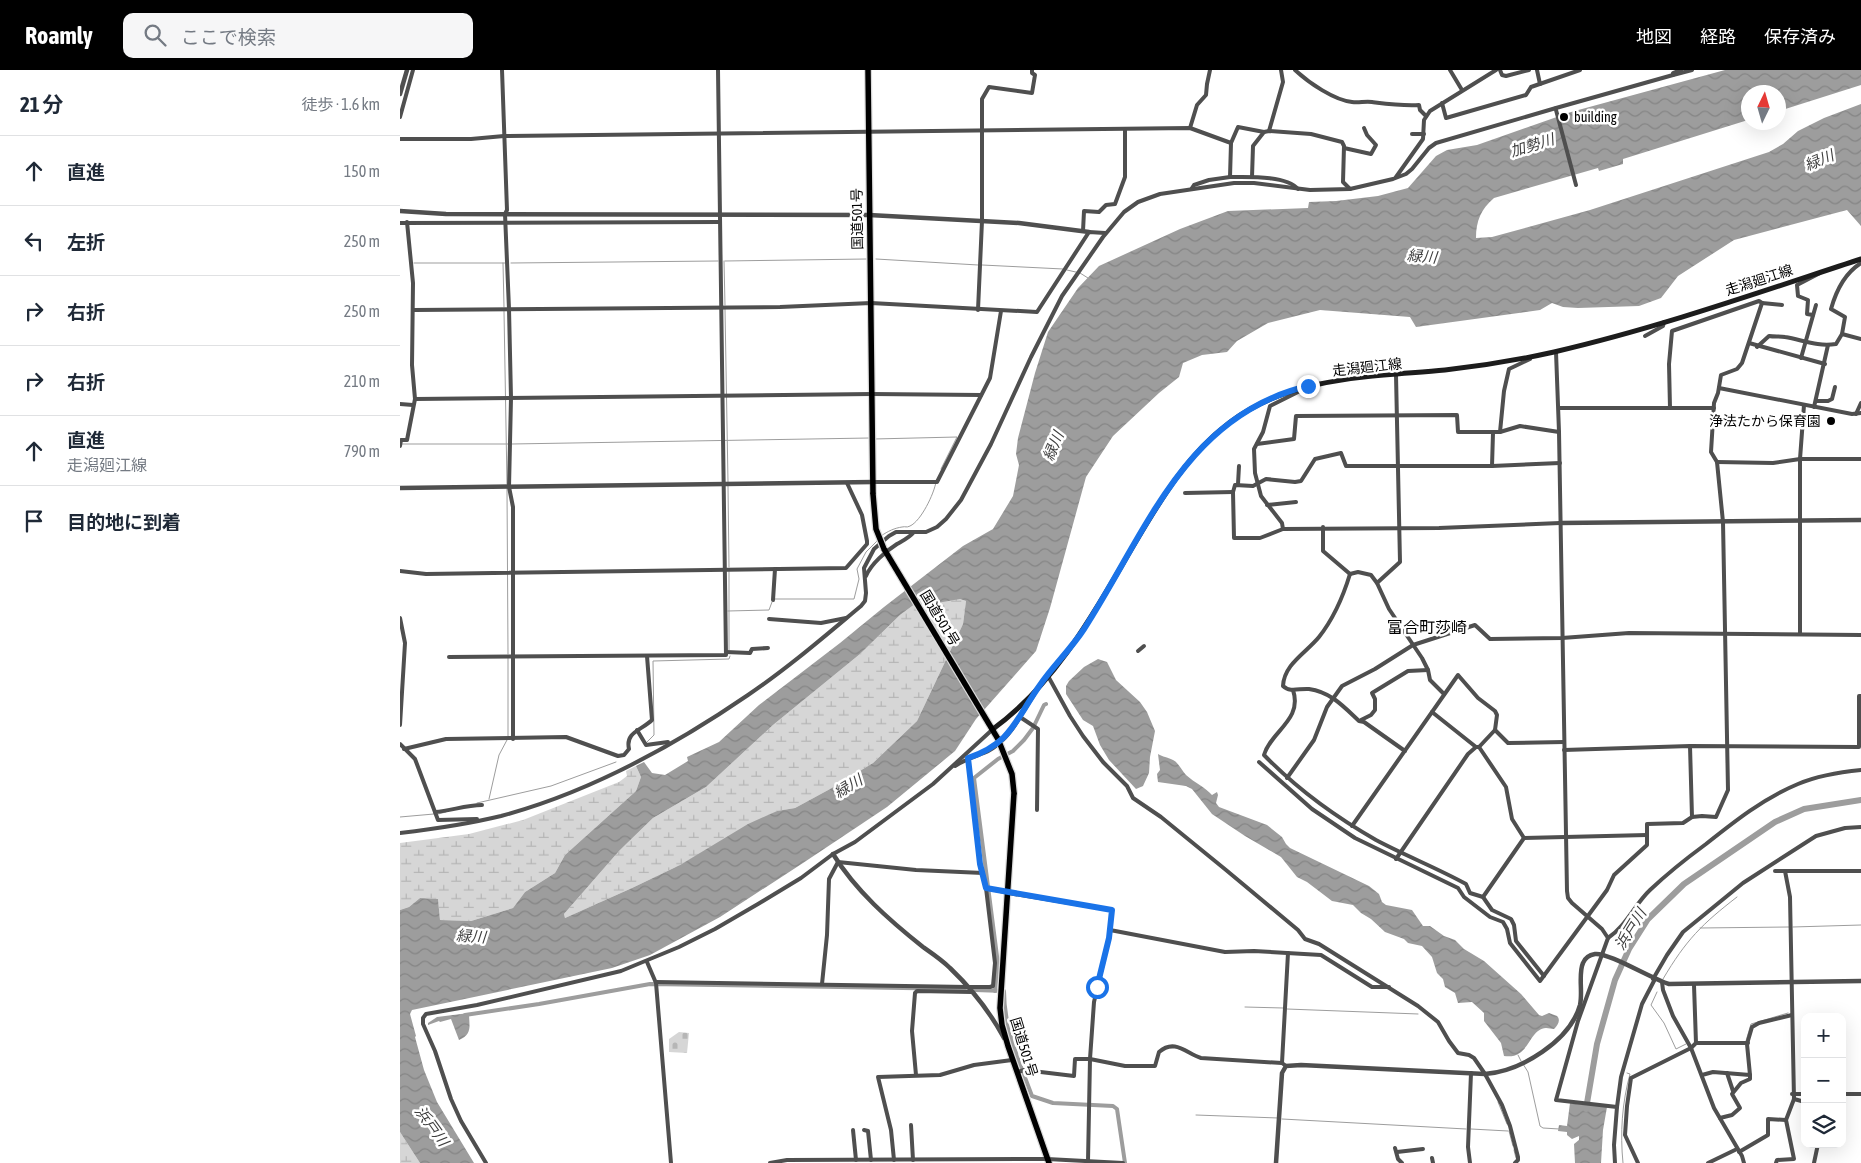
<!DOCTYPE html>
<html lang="ja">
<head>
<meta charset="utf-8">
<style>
  :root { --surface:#fff; --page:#f6f6f7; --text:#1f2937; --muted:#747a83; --line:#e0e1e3; --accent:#000 }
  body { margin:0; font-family:"Asap Condensed","Noto Sans JP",sans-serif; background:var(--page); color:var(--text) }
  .controls { position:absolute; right:15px; bottom:15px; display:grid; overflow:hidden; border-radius:10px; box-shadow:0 5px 20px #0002 }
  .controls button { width:45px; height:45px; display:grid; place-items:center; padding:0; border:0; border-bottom:1px solid var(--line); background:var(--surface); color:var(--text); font:25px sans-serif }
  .compass { position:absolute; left:1341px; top:15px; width:45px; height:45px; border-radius:50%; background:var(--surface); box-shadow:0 5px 20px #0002; rotate:5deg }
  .stop { position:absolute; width:15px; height:15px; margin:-11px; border:4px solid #1a73e8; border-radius:50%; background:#fff }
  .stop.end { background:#1a73e8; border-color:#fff; box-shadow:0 1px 5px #0008 }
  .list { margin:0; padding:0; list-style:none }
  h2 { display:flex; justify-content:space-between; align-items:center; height:65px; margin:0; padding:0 20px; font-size:21px }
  h2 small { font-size:16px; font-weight:400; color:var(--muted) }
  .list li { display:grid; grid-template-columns:32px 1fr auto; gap:15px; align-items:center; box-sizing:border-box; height:70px; padding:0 20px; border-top:1px solid var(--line) }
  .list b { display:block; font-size:19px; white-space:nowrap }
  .list p { margin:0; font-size:16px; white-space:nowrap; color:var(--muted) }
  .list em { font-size:16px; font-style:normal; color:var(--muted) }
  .icon { flex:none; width:28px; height:28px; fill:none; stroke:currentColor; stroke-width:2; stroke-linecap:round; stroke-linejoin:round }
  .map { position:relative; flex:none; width:1461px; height:1093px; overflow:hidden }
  header { display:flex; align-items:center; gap:30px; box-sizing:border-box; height:70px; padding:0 25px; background:var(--accent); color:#fff }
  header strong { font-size:24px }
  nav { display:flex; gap:28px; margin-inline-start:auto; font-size:18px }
  .search { width:350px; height:45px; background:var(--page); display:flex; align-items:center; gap:12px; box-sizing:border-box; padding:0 18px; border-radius:10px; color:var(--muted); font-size:19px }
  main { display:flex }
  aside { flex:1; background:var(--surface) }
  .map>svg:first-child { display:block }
</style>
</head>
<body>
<header>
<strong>Roamly</strong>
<div class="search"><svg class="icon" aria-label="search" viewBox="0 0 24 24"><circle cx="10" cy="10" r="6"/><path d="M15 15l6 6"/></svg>ここで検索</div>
<nav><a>地図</a><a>経路</a><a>保存済み</a></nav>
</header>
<main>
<aside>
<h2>21 分<small>徒歩 · 1.6 km</small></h2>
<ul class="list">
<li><svg class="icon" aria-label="ahead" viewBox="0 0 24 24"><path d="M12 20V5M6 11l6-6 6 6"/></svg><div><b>直進</b></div><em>150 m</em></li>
<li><svg class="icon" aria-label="left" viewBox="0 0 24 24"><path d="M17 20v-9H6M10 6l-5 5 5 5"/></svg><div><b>左折</b></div><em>250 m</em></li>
<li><svg class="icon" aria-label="right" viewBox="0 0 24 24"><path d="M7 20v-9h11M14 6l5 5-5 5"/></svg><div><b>右折</b></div><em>250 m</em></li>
<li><svg class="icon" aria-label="right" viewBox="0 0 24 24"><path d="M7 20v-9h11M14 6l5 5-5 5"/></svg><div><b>右折</b></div><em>210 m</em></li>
<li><svg class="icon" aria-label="ahead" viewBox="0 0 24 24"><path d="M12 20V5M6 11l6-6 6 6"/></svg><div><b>直進</b><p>走潟廻江線</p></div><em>790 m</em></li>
<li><svg class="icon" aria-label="arrive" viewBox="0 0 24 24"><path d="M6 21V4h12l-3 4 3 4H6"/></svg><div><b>目的地に到着</b></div></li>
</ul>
</aside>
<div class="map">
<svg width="1461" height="1093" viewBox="0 0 1461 1093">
  <defs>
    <pattern id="wetland-marsh" width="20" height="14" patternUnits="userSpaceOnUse" patternTransform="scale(1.25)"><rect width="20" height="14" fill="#d6d6d6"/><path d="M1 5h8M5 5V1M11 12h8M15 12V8" fill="none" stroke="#b6b6b6"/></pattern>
    <pattern id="cemetery-stones" width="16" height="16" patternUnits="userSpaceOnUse" patternTransform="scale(1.25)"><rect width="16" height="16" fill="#d6d6d6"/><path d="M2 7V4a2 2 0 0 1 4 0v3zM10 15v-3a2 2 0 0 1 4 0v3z" fill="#b6b6b6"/></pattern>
    <pattern id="water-waves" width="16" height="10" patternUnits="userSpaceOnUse" patternTransform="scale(1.25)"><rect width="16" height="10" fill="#9d9d9d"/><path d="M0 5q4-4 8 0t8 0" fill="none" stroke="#858585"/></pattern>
  </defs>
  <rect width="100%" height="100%" fill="#fff"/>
  <g fill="url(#wetland-marsh)">
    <polygon points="523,528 560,529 566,531 563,554 517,651 473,693 430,719 395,738 377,741 280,795 232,818 165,848 164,844 219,781 253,748 306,717 373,655 460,584 500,545"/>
    <polygon points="236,696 241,707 236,721 165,785 155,803 125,822 113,838 71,851 40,850 38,829 20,828 9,837 0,840 0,773 69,764 123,750 219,712 227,706 226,701"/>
    <polygon points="0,1062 20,1093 0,1093"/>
  </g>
  <polygon fill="url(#cemetery-stones)" points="279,962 289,963 287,983 269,982 269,969"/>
  <g fill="url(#water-waves)" fill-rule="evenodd">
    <path d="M1325,0H1461V15L1379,41L1378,22H1348V50L1223,89V94L1199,101L1198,98L1094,128C1081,139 1076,151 1076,168L1092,167L1190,140L1369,82L1383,74L1398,61L1424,48L1461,34V156L1447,140L1334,170L1278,206L1261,228L1239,236L1178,238L1163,237L1152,233L1140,240L1016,257L1010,247L920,240L868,253L837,271L827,282L802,285L783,293L779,307L759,323L713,366L686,407L650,538L636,581L576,649L555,681L487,737L403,793L320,847L250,885L212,898L12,940L10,944L16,966L15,967L24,1000L37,1032L74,1093H20L0,1062V840L9,837L20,828L38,829L40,850L71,851L113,838L125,822L155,803L165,785L236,721L241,707L236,696L244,692L252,703L265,705L288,691L287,687L319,672L359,635L440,573L484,537L563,476L593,459L613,426L619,395L616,384L618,368L635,303L648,262L678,218L699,196L780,159L828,141L908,138L909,132L936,131L978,126L1008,118L1036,86L1047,80L1077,75L1171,42ZM523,528L531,534L560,529L566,531L563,554L517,651L473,693L430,719L395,738L377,741L348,754L280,795L232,818L165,848L164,844L219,781L253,748L306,717L373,655L460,584L500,545Z"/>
    <polygon points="698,589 707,592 716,610 740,632 747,642 755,661 750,687 749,703 743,716 736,719 709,690 700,675 693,656 683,650 666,624 666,616 669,611 684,597"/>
    <path d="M758,684C763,687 767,687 773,690C778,692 782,701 786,705C795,713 805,717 812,725L817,722L818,725L816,733L819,737L867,755L882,767L886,774L890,778L969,816L979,824L982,832L986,835L1012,840L1023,856H1030L1044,866L1055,870L1064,879L1084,891L1121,924L1139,945L1142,946L1149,943L1157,946C1161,950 1158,955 1154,959C1151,959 1149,958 1146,958C1128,959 1130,990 1104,986L1101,973L1084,951V943L1072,932L1058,933L1055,923L1045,917L1043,909L1037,903L1032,887L1022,876L1008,873L1004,869L985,862L971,849L961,843L953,835L932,831L907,812L897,807L881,787L845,766L812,744L792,719L786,716L758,712L757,704L760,700Z"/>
    <path d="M69,943C69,956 73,964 59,970L51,949L40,952L39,951L28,955V953L37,947Z"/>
    <polygon points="1170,1033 1207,1037 1203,1060 1201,1093 1175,1093 1174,1074 1179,1070 1179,1066 1172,1069 1167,1065 1167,1062 1158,1061 1159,1055 1167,1056"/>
  </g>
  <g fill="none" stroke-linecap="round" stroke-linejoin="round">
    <g stroke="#9d9d9d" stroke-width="1">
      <polyline points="476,189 578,195"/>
      <polyline points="324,191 325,235"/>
      <polyline points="325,191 467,189"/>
      <polyline points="14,193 105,193"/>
      <polyline points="103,193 104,237"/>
      <polyline points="111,193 318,191"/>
      <polyline points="582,195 663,199"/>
      <polyline points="667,200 680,203 688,208"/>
      <polyline points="325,239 328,412"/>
      <polyline points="104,241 107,414"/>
      <polyline points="474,369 557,367 541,399"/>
      <polyline points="2,374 108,374"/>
      <polyline points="112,374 470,368"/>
      <polyline points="328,416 329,497"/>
      <polyline points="107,418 108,584"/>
      <path d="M481,466C488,461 495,458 502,457C506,456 506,458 510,456C521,451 534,424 536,412"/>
      <polyline points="329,501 329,580"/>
      <polyline points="375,529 454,529 459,509 457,499 466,482 479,469"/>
      <polyline points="328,541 369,540 372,532"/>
      <polyline points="108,588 108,666"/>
      <polyline points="247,672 254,665 253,591 329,589 330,586"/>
      <polyline points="89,729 99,685 107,670"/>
      <polyline points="77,733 151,716 216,692"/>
      <polyline points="38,744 46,742"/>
      <polyline points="0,747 34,744"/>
      <polyline points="1393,857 1461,855"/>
      <polyline points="1300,858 1389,857"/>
      <path d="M1263,909C1286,870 1302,854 1337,827"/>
      <polyline points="1257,922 1251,935 1264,953 1276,979 1286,974"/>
      <polyline points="845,937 883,938"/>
      <polyline points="887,939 1018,944"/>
      <polyline points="1346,971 1351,954 1388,943"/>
      <polyline points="1118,985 1121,991"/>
      <polyline points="1123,994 1128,1002 1140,1056 1143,1058 1159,1059"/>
      <polyline points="1098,1032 1107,1054"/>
      <polyline points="796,1045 878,1048"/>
      <polyline points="882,1049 1066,1059"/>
      <polyline points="1071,1059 1108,1061"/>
      <polyline points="1109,1061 1113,1076"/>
      <polyline points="1114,1080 1116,1088"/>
      <path d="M1223,1093C1220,1063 1222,1033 1230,1004L1227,1003"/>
    </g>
    <g stroke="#9d9d9d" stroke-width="4">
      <path d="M575,920L604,921C604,959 619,991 632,1026L653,1033L713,1036L717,1039L725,1093"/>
      <polyline points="595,921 598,894 574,708 598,689 613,681 624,670 633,658 644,635 646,634"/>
      <polyline points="65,945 139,934 250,914 565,919"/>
    </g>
    <polyline stroke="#9d9d9d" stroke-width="6" points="1186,1039 1197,974 1215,910 1229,879 1248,849 1284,814 1375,752 1404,739 1461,730"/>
    <g stroke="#dbdbdb" stroke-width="8">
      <g id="trunk">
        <polyline points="468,0 473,424"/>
        <polyline points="484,479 598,669"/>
        <polyline points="614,723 600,938 602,955 608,976 649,1093"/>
      </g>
    </g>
    <g stroke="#4f4f4f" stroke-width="4">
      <polyline points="102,0 107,140 105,144 109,239 111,328 109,417 113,437 113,669"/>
      <path d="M895,0C909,13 934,30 952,32C959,33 965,31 972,32C988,34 1002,36 1019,35L1020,40L1026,46"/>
      <polyline points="1050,0 1062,20"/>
      <polyline points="1100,0 1102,5 1106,6 1129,0"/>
      <polyline points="1137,0 1140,14"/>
      <polyline points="1273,5 1292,0"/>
      <polyline points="1042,33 1046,48 1126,25 1131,17 1180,0"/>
      <polyline points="0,47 13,0"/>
      <polyline points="790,58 797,35 806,25 807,14 810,0"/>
      <polyline points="869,61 883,12 881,0"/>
      <polyline points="1012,64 1024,64"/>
      <polyline points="0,69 71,69 104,66 790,58 831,73"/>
      <polyline points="944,78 971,84 976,75 967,65 964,58"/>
      <path d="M830,107C847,107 886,105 898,119"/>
      <polyline points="852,107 853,76 864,62"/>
      <polyline points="996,107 1023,69 1024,50 1030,41 1096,0"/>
      <polyline points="1176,115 1156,40 1156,38 1273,5 1273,3 1281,0"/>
      <polyline points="792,118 794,115 809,110 830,107 831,73 838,57 864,62 869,61 911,64 942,72 944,76 943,112 950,119"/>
      <polyline points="0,153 320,152"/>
      <polyline points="683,161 684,141 699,142 706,135 715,134 725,107 725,59"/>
      <polyline points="1362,233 1382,235"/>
      <polyline points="14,240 380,237 471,233 637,242 689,162 705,163"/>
      <polyline points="578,240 582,151 582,29 589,17 632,23 635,5 632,3 632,0"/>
      <polyline points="1413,245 1407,244 1408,230 1398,226 1397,215 1420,203"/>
      <polyline points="1442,264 1461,269"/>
      <polyline points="1245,266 1263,256 1264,252"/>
      <polyline points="1349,273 1425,294"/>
      <path d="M1357,277L1369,266C1374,267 1380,266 1385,267C1403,270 1417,277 1436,274L1442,264L1445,247L1431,239C1436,221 1445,203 1461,193"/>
      <polyline points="1156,282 1159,362 1167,821 1168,828 1172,833 1202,859 1208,868 1178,951 1156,1030 1217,1037"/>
      <polyline points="1401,288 1416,235"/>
      <polyline points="1319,318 1452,344 1461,343"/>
      <polyline points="15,329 472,324 581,325"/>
      <polyline points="1416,331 1428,331 1432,329 1435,317"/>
      <polyline points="0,334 13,335"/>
      <polyline points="1414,337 1428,275"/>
      <polyline points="1159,338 1314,338"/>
      <polyline points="1456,344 1461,333"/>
      <polyline points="1100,362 1104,321 1109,299 1130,289"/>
      <polyline points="857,374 894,369 896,346 1057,345 1058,362 1100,362 1120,356 1159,362"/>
      <polyline points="0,376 1,370 7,370 15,329 12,295 13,213 7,152"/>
      <polyline points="1317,392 1373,393 1400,389 1461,389"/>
      <polyline points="1160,393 1092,396 946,396 941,383 915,389 901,411 895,412 866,409 853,416 835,415 833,422 834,468 860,468 883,459 1039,458 1160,453"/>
      <polyline points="1092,396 1093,363"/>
      <polyline points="473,412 537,412 590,308 601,241"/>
      <polyline points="838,414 839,396"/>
      <polyline points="785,423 833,422"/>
      <polyline points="867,435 896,432"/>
      <polyline points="923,457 923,481 950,504"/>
      <polyline points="883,459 882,453 861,426 855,403 854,379 863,362 870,336 900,321"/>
      <polyline points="0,501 26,504 446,498 467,474 467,471 462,445 447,413"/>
      <path d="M950,504C943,527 934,548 919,567C906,583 884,594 883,616C890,623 900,618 909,619C931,622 944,637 959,651L964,652L1005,681"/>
      <polyline points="950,504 958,502 971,505 977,513 989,539 1022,588 1028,600 1030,610 1044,624"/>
      <path d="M466,506C471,494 486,481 497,474C504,470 509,468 514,462"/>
      <polyline points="977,513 1000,492 996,305"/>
      <polyline points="373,530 375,499"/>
      <polyline points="0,548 5,573 0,655"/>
      <polyline points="369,549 421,553 446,548"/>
      <polyline points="1400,564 1400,389 1404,335"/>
      <polyline points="738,581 744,576"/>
      <polyline points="326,582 350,583 352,579 368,578"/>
      <polyline points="49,587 326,585 318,0"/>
      <polyline points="648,606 670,646 683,666 703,692 727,716 733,728 761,747 826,800 898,860 905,869 919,874 1018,936 1038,952 1049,971 1058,983 1069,985 1074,988 1085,1004 1102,1035 1110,1056 1118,1087 1118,1090 1115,1093"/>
      <path d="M893,620C903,650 871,661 864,685C897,719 934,746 976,770C1006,786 1037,798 1066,814L1070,823L1083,827L1092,840L1111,849L1114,855L1116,871L1144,906"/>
      <polyline points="1032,642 1076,677 1079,677 1106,717 1112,749 1124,768"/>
      <polyline points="620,647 634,625"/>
      <polyline points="961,650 971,645 975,640 975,629 972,623 1008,601 1028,600"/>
      <polyline points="237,660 246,675 268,672"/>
      <polyline points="1095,660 1108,673 1164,672"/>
      <polyline points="0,674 15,689 38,750 77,749"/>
      <polyline points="1290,676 1292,747"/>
      <path d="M4,679L46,669L166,667L218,686L224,685L229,679C225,662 242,660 252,650L247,586"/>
      <polyline points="1164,680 1290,676 1459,677 1459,626 1461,626"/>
      <polyline points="859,692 912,739 955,768 1058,818 1064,827 1090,847 1103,852 1107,859 1110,873 1140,911 1207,820 1214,805 1247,775 1247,754 1283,753 1292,747 1302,746 1316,747 1328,720 1323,452 1317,392 1311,382 1314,333 1318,323 1321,305 1337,299 1342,293 1362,233 1359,231 1272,261 1269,294 1270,338"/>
      <path d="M555,696C564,690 574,687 584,683C600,676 612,661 620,647L638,659L637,740"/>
      <polyline points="887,708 914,670 927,637 942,616 975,599 1013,575 1075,555 1090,569 1162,568 1229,563 1461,565"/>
      <path d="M35,742C51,741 65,735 82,735"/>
      <polyline points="952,756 1058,605 1078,628 1095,641 1097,645 1095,660 1079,677"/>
      <path d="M0,763C34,759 68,754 101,746C187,723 275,675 348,625C388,598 425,566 461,536L465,531L466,523L464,498L474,479L489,466L496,462H526L537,457L546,449L561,430L591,374L631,287L662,226L703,167L724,142L738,132L760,124L834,113H854L910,120L950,119L993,109L1006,104L1012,99L1029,78L1036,73L1156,38"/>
      <polyline points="1124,768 1247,765"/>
      <polyline points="996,789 1068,684 1076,677"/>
      <polyline points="1375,801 1461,801"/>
      <polyline points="586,818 614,824 712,840 709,868 694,932 690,989 688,1091"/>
      <polyline points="1083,827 1124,768"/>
      <polyline points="710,860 825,882 854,881 921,885 972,917 989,917"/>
      <path d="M1208,868C1226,856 1235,834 1250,820C1268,803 1287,788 1306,774C1335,751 1364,728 1398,714C1417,706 1440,702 1461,700"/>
      <polyline points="247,892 256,913 271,1093"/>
      <polyline points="1253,909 1267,885 1283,862 1343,813 1416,766 1445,758 1461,757"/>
      <polyline points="256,912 568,917 590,917 593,916 595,893 586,818 580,793 568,688"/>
      <polyline points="1262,912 1263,920 1273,946 1291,978 1314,1038 1342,1086 1344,1093"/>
      <polyline points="422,914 427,865 429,809 438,792 516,800 583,803"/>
      <polyline points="1296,973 1348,973"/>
      <polyline points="882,993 888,883"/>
      <path d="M618,1002L624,1000L674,1006L675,989H690L725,996H755L759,982C775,968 787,984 801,988L882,993L886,996"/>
      <polyline points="1327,1003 1333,1021"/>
      <polyline points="516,1005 512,961 515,923 517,921 572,922"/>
      <polyline points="1302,1005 1313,1002 1350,1005 1347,974 1352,957 1359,953 1392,945"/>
      <polyline points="1392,1024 1405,1024"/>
      <polyline points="1442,1024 1461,1024"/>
      <polyline points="1394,1029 1405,1032"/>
      <polyline points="1320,1048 1332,1045 1340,1038 1332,1024 1341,1013 1350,1009 1350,1005"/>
      <polyline points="511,1055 513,1090"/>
      <polyline points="453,1060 456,1090"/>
      <polyline points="464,1060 468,1061 471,1090"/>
      <polyline points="995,1078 998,1089 1002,1093"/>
      <polyline points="997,1082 1023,1079"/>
      <polyline points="1339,1082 1368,1065 1368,1049 1386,1050 1394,1029 1390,827 1385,801"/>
      <polyline points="1032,1088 1033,1093"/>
      <polyline points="494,1090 491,1060 478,1007 540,1005 574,995 612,990"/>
      <polyline points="86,1093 61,1051 51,1029 35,981 23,954 23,948 26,944 77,935 221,901 279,877 315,859 358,834 401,808 433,784 455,772 533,714 593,659"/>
      <polyline points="370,1093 387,1090 647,1089 723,1093"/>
      <polyline points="1070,1093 1068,1077 1071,1003"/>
      <polyline points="1215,1093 1214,1075 1217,1037 1221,1007 1242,934 1255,909"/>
      <polyline points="1238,1093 1225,1065 1227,1036 1231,1008 1291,978 1296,973 1294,915"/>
      <polyline points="1308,1093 1337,1079"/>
      <polyline points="1376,1093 1377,1090 1394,1089 1386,1050"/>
      <polyline points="1414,1093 1418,1074"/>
    </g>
    <g stroke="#4f4f4f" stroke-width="4.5">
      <polyline points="0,24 7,0"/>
      <polyline points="0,141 46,144 469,145 619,153 689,162"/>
      <polyline points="0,418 473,412"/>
      <polyline points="1160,453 1461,450"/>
      <path d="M433,784C456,821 489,850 523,877C533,884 542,890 550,898C572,919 590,942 604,968"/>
      <path d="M876,1093L882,1003L886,996L901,995L1085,1004C1121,1001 1170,971 1180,935C1183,922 1178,904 1183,893C1185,888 1189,885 1195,884C1208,882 1252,909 1269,914L1461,911"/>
    </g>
    <path stroke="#1c1c1c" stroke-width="5" d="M593,659C659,611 697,537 738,468C763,426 789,383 829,353C890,306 972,307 1045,300C1082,296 1118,290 1154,282C1258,258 1360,222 1461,189"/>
    <use href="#trunk" stroke="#000" stroke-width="5.5"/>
    <g stroke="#dbdbdb" stroke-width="8" stroke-linecap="butt">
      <g id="trunk-bridge">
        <polyline points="473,424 476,459 484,479"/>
        <polyline points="598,669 612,704 614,723"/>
      </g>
    </g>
    <use href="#trunk-bridge" stroke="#000" stroke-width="5.5"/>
  </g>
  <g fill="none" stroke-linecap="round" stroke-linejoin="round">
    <path stroke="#1a73e8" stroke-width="6" d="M697,917L709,868L712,840L586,818L580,794L568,688C612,673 615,650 640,615C653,596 671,579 684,559C746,463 785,345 908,316"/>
  </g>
  <g fill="#000" stroke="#fff" stroke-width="2">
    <circle cx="1164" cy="47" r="5"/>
    <circle cx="1431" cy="351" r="5"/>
  </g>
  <g text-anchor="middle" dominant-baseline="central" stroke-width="5" stroke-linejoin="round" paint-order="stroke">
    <g font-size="14" fill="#000" stroke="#fff" text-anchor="start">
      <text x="1174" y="47">building</text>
      <text x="1421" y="351" text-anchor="end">浄法たから保育園</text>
    </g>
    <g font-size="14" fill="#000" stroke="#fff">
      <text transform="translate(457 149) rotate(-91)">国道501号</text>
      <text transform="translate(1359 210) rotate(-18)">走潟廻江線</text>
      <text transform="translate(967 297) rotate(-6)">走潟廻江線</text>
      <text transform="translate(540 548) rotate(59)">国道501号</text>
      <text transform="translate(624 977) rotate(73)">国道501号</text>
    </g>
    <g font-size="15" font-style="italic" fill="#3e3e3e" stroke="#fff">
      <text transform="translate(1132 75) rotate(-17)">加勢川</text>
      <text transform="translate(1419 90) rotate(-22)">緑川</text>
      <text transform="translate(1022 186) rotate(5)">緑川</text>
      <text transform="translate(653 376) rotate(-67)">緑川</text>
      <text transform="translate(448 716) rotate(-31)">緑川</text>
      <text transform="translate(1230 859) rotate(-58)">浜戸川</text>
      <text transform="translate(71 866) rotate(4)">緑川</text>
      <text transform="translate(32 1056) rotate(54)">浜戸川</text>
    </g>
    <g font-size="16" fill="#000" stroke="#fff">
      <text x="1027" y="557">富合町莎崎</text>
    </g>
  </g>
</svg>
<div class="controls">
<button>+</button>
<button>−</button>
<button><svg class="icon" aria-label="layers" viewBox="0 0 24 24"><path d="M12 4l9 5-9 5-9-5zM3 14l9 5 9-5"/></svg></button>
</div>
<svg class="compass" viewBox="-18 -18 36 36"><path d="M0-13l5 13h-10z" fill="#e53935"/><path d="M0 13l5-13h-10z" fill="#747a83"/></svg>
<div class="stop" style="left:697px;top:917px"></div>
<div class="stop end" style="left:908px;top:316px"></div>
</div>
</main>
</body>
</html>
